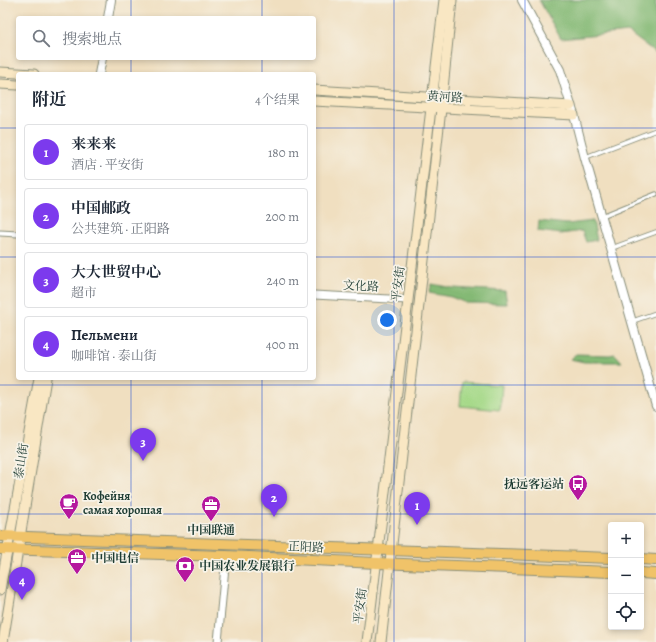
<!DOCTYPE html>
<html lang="zh">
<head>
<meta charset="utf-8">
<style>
  :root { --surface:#fff; --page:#f6f6f7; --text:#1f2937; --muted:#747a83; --line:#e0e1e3; --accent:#7c3aed }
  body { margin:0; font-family:Alegreya,"Noto Serif SC",serif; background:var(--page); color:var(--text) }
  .controls { position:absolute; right:12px; bottom:12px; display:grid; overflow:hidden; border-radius:4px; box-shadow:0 2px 6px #0003 }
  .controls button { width:36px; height:36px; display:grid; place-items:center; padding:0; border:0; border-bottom:1px solid var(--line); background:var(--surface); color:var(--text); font:20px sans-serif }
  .you { position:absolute; left:387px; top:320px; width:14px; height:14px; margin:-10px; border:3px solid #fff; border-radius:50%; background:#1a73e8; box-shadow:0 0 0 6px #1a73e833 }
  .badge { display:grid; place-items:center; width:26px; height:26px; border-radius:50%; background:var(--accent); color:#fff; font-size:13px; font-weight:700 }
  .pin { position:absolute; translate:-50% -33px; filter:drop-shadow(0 1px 2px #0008) }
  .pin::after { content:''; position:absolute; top:21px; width:14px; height:12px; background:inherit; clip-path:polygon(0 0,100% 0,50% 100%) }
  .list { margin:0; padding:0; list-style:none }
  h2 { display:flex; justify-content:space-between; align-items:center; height:52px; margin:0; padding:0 16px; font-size:17px }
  h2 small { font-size:13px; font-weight:400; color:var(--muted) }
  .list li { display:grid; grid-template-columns:26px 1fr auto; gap:12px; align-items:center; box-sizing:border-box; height:56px; margin:0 8px 8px; padding:0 8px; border:1px solid var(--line); border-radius:4px }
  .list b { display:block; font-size:15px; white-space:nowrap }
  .list p { margin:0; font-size:13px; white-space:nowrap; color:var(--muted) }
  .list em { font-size:13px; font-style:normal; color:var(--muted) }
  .icon { flex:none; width:22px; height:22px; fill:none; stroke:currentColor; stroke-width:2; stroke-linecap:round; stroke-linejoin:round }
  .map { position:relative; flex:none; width:656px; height:642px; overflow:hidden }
  .search { position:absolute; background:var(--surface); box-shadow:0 2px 6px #0003; left:16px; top:16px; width:300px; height:44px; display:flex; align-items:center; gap:10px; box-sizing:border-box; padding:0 14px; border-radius:4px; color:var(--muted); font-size:15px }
  .panel { position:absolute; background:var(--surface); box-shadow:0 2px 6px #0003; left:16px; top:72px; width:300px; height:308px; border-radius:4px }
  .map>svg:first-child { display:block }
</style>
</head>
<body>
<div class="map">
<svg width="656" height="642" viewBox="0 0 656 642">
  <rect width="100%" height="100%" fill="#f7f3e8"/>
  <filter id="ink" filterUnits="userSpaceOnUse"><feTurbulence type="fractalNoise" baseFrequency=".025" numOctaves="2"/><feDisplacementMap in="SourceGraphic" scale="8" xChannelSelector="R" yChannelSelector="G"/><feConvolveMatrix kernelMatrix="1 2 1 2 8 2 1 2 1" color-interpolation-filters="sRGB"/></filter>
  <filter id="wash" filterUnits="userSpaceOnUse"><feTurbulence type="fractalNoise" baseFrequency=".012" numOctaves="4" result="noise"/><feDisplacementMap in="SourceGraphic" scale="16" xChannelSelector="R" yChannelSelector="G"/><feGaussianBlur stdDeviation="0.9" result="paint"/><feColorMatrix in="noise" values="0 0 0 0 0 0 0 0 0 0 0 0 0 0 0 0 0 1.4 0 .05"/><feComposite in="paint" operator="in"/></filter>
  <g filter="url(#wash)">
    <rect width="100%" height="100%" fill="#f0dfc0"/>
    <polygon fill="#a6d989" stroke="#628b5e" points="462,382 502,385 500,410 460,406"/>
    <g fill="#84b975" stroke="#527b54">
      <polygon points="539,0 656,0 656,53 628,32 561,39"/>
      <polygon points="539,221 567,224 593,221 597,240 586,242 582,231 561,234 538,231"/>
      <polygon points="432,284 453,288 505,291 507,304 466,303 451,297 429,293"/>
      <polygon points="576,354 609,355 615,354 622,362 584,362 570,359"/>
    </g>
  </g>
  <g filter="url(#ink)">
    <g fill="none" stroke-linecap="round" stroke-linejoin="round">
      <g stroke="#888e7a" stroke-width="5.5">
        <g id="service">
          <polyline points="586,157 656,130"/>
          <polyline points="602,216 656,194"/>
          <polyline points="612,248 656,232"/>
          <polyline points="633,321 656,313"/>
        </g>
      </g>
      <g stroke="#888e7a" stroke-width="7">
        <polyline id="pedestrian" points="0,233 18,234"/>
      </g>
      <g stroke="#888e7a" stroke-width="9">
        <g id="minor">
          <polyline points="314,295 408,300"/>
          <polyline points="218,642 226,556"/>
        </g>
      </g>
      <g stroke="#888e7a" stroke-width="10">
        <g id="tertiary">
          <polyline points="522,0 560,70 574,115 585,158 656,406"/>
          <polyline points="108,18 111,0"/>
          <polyline points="99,74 102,58"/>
        </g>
      </g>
      <g stroke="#888e7a" stroke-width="11">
        <g id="secondary">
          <polyline points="0,72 34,74"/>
          <polyline points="0,84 18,85"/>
          <polyline points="314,90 571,106"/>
          <polyline points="314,101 574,115"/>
          <polyline points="0,590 39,378"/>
          <polyline points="3,642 46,378"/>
          <path d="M367,642C393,428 419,214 444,0"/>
          <polyline points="381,642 441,109 452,0"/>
        </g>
      </g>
      <g stroke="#888e7a" stroke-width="12">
        <g id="primary">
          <polyline points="0,536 611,558"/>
          <polyline points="0,549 226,556 377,563 611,572"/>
          <polyline points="641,559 656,560"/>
          <polyline points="641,573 656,574"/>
        </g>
      </g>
      <use href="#service" stroke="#fff" stroke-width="3.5"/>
      <use href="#pedestrian" stroke="#fff" stroke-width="5"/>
      <use href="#minor" stroke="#fff" stroke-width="7"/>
      <use href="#tertiary" stroke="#fff" stroke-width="8"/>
      <use href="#secondary" stroke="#f9e7c3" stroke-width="9"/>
      <use href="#primary" stroke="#f0c369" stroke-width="10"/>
    </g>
  </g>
  <path fill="none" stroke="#1d4ed8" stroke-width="1" stroke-opacity="0.55" d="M131,0V18M262,0V18M394,0V642M525,0V642M131,58V74M262,58V74M0,128H18M314,128H656M0,257H18M314,257H656M131,378V642M262,378V642M0,385H656M0,514H656"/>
  <defs>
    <g id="bus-pin" transform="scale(1)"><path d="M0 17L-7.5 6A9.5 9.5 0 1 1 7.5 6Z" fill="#b5179e" stroke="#f7f3e8"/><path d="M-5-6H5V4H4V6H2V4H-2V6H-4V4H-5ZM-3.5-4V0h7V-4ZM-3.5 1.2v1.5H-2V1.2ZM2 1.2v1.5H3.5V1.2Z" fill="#fff"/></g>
    <g id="cafe-pin" transform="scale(1)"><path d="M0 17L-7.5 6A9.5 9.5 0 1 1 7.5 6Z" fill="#b5179e" stroke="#f7f3e8"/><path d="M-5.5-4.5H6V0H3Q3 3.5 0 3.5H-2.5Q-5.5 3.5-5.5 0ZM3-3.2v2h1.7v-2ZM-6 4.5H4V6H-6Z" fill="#fff"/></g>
    <g id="office-pin" transform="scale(1)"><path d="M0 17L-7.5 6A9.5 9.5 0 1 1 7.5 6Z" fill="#b5179e" stroke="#f7f3e8"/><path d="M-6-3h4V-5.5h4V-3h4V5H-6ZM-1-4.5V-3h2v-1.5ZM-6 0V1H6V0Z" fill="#fff"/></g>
    <g id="bank-pin" transform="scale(1)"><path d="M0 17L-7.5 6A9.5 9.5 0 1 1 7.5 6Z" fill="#b5179e" stroke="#f7f3e8"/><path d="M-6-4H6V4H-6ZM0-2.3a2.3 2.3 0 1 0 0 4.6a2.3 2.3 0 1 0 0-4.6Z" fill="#fff"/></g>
  </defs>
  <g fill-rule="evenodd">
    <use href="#bus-pin" x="578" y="484"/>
    <use href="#cafe-pin" x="69" y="503"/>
    <use href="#office-pin" x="211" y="505"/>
    <use href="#office-pin" x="77" y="558"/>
    <use href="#bank-pin" x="185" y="566"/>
  </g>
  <g text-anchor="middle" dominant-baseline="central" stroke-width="3.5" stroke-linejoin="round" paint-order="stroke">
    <g font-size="12" fill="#1f3d34" stroke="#f7f3e8">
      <text transform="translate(445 97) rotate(3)">黄河路</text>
      <text transform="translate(398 284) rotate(-83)">平安街</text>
      <text transform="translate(361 286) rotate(3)">文化路</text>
      <text transform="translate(21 461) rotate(-81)">泰山街</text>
      <text transform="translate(306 547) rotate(3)">正阳路</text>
      <text transform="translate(360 606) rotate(-83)">平安街</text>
    </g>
    <g font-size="12" font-weight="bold" fill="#1f3d34" stroke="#f7f3e8" text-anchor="start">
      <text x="564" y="484" text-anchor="end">抚远客运站</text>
      <text x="83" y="496">Кофейня<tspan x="83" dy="14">самая хорошая</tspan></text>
      <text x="211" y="530" text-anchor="middle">中国联通</text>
      <text x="91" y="558">中国电信</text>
      <text x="199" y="566">中国农业发展银行</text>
    </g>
  </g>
</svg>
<div class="controls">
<button>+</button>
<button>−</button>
<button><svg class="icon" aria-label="locate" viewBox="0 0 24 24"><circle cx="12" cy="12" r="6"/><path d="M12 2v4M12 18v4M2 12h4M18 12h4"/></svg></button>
</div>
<div class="you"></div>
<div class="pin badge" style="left:417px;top:525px">1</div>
<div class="pin badge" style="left:274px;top:517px">2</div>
<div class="pin badge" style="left:143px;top:461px">3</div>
<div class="pin badge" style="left:22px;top:600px">4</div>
<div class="search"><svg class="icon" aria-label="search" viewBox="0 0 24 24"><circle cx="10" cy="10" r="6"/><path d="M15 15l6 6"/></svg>搜索地点</div>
<section class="panel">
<h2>附近<small>4个结果</small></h2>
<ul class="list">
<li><span class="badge">1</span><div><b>来来来</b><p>酒店 · 平安街</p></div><em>180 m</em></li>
<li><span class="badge">2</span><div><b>中国邮政</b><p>公共建筑 · 正阳路</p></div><em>200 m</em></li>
<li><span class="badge">3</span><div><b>大大世贸中心</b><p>超市</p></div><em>240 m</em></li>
<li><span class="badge">4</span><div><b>Пельмени</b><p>咖啡馆 · 泰山街</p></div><em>400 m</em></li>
</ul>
</section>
</div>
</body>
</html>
